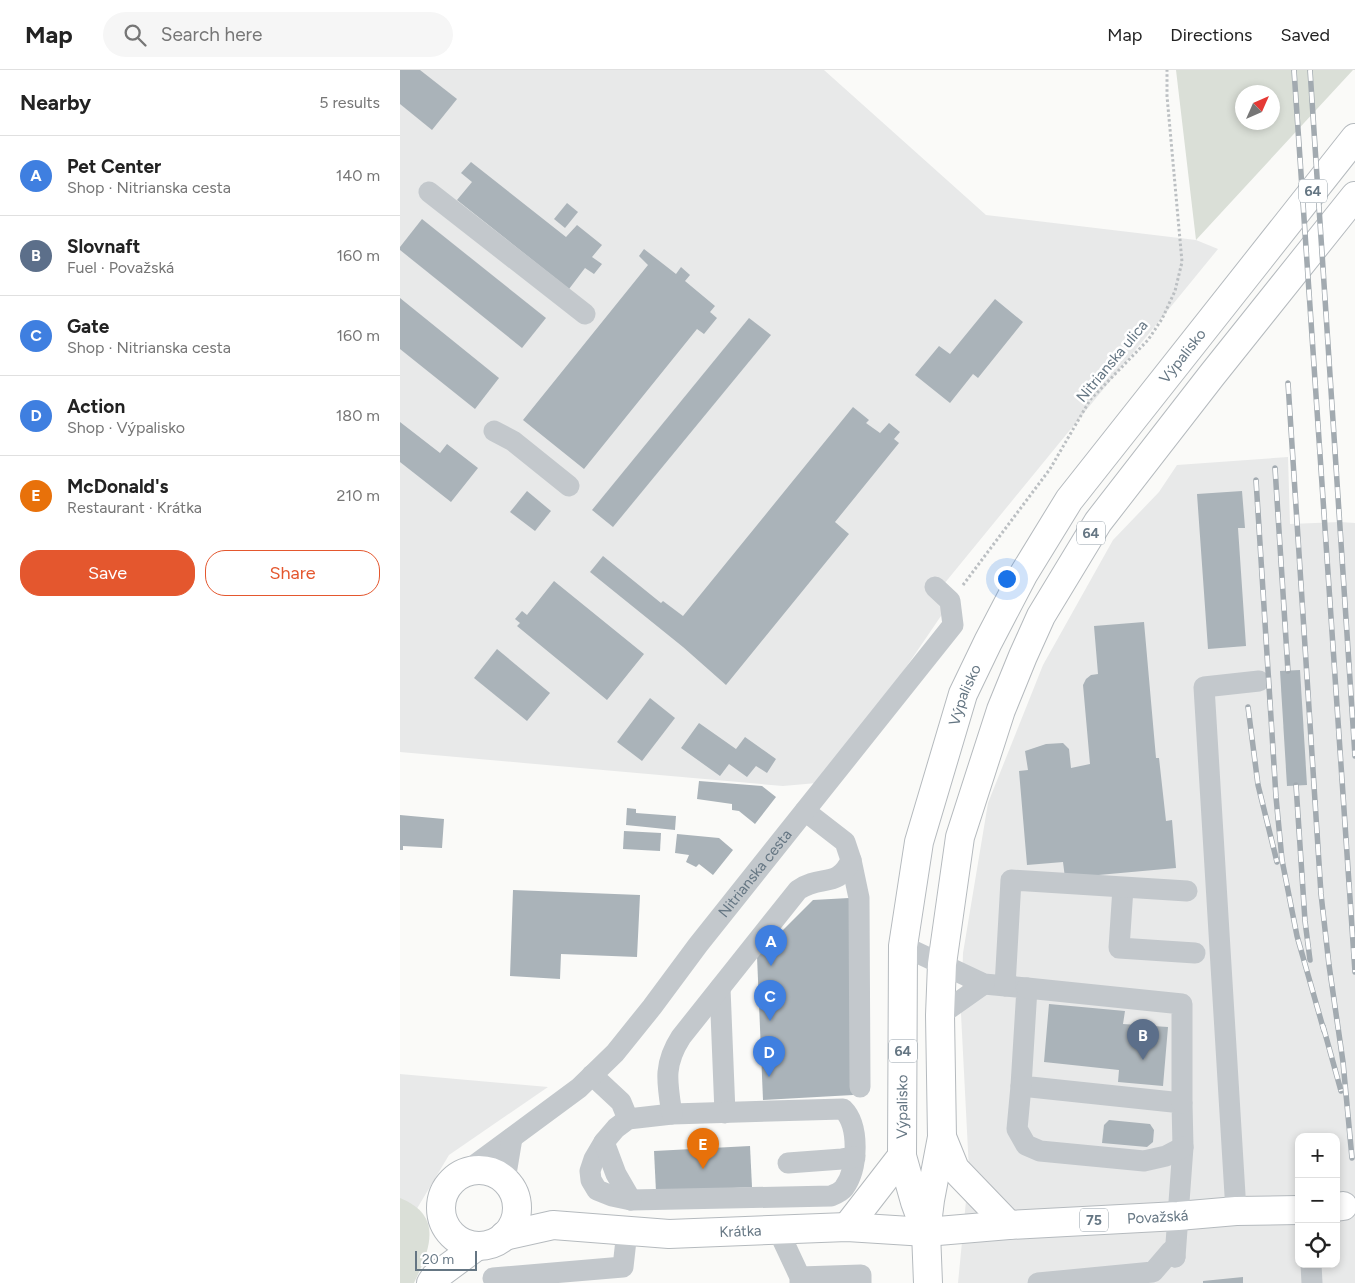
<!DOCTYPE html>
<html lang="en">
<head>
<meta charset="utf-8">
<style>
  :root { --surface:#fff; --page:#f6f6f6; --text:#222; --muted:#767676; --line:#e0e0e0; --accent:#e4572e }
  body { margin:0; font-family:Figtree,sans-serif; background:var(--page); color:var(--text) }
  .controls { position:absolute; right:15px; bottom:15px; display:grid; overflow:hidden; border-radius:10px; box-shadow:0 2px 8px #0003 }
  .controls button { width:45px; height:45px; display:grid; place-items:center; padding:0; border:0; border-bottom:1px solid var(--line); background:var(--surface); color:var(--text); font:25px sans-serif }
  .compass { position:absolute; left:835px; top:15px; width:45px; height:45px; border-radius:50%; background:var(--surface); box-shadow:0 2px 8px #0003; rotate:45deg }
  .scale { position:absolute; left:15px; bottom:12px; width:62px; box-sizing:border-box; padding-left:5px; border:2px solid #657683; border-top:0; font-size:14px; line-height:18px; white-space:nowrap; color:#657683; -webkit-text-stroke:4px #fff; paint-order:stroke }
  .you { position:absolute; left:606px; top:508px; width:18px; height:18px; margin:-12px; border:4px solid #fff; border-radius:50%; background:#1a73e8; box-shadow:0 0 0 8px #1a73e833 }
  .badge { display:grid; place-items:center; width:32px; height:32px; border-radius:50%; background:var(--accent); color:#fff; font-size:16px; font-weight:700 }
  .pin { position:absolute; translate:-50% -41px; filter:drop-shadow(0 1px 2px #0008) }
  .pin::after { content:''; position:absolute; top:26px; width:18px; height:15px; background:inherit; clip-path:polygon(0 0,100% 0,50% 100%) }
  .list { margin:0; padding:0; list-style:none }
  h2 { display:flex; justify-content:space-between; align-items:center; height:65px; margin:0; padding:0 20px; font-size:21px }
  h2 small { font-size:16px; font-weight:400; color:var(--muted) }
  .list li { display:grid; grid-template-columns:32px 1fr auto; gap:15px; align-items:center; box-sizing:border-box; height:80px; padding:0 20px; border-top:1px solid var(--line) }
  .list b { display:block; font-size:19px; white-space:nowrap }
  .list p { margin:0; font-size:16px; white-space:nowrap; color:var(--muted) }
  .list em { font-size:16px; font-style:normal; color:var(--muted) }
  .actions { display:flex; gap:10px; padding:15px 20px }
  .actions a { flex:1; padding:11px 0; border:1px solid var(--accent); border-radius:20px; text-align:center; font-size:18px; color:var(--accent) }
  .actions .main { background:var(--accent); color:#fff }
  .icon { flex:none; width:28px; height:28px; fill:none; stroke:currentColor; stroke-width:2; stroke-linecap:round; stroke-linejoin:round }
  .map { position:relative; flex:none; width:955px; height:1213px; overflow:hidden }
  header { display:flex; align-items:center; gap:30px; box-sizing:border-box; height:70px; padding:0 25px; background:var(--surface); border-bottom:1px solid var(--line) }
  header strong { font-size:24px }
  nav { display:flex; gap:28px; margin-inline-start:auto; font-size:18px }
  .search { width:350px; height:45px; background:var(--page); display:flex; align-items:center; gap:12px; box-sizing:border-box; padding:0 18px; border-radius:28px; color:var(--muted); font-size:19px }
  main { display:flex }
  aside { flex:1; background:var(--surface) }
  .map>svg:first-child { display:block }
</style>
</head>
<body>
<header>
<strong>Map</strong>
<div class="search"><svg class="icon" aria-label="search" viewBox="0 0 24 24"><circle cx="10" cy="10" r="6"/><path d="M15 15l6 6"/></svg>Search here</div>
<nav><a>Map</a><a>Directions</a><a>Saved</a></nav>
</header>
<main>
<aside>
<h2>Nearby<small>5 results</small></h2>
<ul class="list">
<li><span class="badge" style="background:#3f7fe0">A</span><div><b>Pet Center</b><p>Shop · Nitrianska cesta</p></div><em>140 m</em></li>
<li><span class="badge" style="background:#5c6f8a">B</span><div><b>Slovnaft</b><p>Fuel · Považská</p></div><em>160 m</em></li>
<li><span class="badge" style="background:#3f7fe0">C</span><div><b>Gate</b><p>Shop · Nitrianska cesta</p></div><em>160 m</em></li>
<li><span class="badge" style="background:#3f7fe0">D</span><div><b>Action</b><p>Shop · Výpalisko</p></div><em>180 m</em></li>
<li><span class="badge" style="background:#e8710a">E</span><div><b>McDonald's</b><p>Restaurant · Krátka</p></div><em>210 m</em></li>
</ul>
<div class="actions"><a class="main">Save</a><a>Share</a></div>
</aside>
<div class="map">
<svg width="955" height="1213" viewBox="0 0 955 1213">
  <rect width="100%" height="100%" fill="#fafaf8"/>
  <g fill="#e8e9e9" fill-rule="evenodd">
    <polygon points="0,0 424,0 586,145 796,170 818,179 544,514 543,543 428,712 383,716 0,682"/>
    <path d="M888,387L890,454L940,452L955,453V1213H558L569,1100L561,944L563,883L588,733L643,595L713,470L759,422L777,395ZM899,1067H936V1194H899Z"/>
    <polygon points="0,1004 148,1017 49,1085 0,1167"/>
  </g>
  <g fill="#dadfd7" fill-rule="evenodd">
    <path d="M776,0H953L796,170ZM842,22H872V52H842Z"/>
    <path d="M0,1128C44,1146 30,1179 14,1213H0Z"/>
  </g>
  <g fill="#aab3b9">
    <polygon points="0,0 20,0 57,29 32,60 0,34"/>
    <polygon points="71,92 166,167 177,155 202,175 192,187 202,194 194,204 185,198 169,219 57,130 72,112 61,103"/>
    <polygon points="167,133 178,142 165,158 154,149"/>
    <polygon points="22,149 146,248 122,278 0,180 0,177"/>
    <polygon points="244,179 276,204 281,197 290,205 285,211 315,236 310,242 317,248 304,264 297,259 184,399 123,350 248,195 239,186"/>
    <polygon points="0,228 99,308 75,339 0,279"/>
    <polygon points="595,229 623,252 578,308 573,304 550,333 515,305 539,276 550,284"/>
    <polygon points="349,248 371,265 213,457 192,440"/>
    <polygon points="453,337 469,350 466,353 480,363 489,353 500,362 494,369 499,373 435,452 449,464 326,615 283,577 190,502 203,486 261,533 263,531 283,546"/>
    <polygon points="0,352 40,383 47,374 78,398 51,432 0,392"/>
    <polygon points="127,421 151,441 135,461 110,442"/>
    <polygon points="842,421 845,458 838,458 846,576 808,579 797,424"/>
    <polygon points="154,511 244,584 207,630 117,556 120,553 115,549 122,541 127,545"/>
    <polygon points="744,552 756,688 759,688 766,751 772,750 776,798 665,808 663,792 627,795 619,701 628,700 625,681 646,674 663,673 669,679 671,698 690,694 683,615 686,609 691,605 698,604 694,556"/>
    <polygon points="97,579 150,623 127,651 74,608"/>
    <polygon points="900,600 907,715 887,716 880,601"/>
    <polygon points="250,628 275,648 242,691 217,672"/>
    <polygon points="299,653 336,679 345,667 376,689 367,703 356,696 347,707 329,694 320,706 281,678"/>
    <polygon points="299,711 362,716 376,727 355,754 339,741 332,740 332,734 297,729"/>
    <polygon points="227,738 236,739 236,743 276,746 275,760 226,755"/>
    <polygon points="0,745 44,749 42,778 3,776 3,780 0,780"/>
    <polygon points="224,761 261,763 260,781 223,779"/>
    <polygon points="277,764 319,768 333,780 313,805 299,794 296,797 286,792 289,785 275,783"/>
    <polygon points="113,820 240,825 237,887 161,884 160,909 110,906"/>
    <polygon points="449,828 453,1025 363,1030 357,886 413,830"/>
    <polygon points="649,934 725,941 723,954 768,957 763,1016 718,1012 719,1000 644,992"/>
    <polygon points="709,1050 750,1054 754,1060 753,1072 747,1077 702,1073 704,1055"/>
    <polygon points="350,1076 352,1117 256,1122 254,1081"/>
    <polygon points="843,1207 843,1213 803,1213 803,1211"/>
  </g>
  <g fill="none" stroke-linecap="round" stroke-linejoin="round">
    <g stroke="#b5babe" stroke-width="30">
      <g id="major">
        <polyline points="542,1067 555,1099 609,1155"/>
        <circle cx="79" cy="1138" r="38"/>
        <polyline points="936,1137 943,1136"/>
        <polyline points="447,1157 502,1086"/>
        <path id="s2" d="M526,1162L515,1132L502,1086L503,876L519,772L563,624L588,572L623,505L669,430L955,68"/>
        <path id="s3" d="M104,1166L153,1155L269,1164L447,1157L526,1162L609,1155L778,1146L836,1141L899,1140"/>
        <polyline points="31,1213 35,1207 77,1176"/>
        <polyline points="528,1213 526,1162 530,1130 542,1067 540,945 542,894 560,767 601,640 623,586 641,546 698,452 812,305 955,126"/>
      </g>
    </g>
    <polyline stroke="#bbbfc2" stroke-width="3" stroke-dasharray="2.5 2.5" stroke-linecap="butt" points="563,515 650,399 690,330 748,270 762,249 775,221 782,192 767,26 767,0"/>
    <g stroke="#c3c8cc" stroke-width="21">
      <polyline points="29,122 185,244"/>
      <polyline points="94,361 113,371 169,416"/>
      <polyline points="451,790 459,828 460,1017"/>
      <polyline points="723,818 719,878 795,883"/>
      <polyline points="503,876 584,914 627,918 621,1016 782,1033 783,1077 775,1187"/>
      <polyline points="605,916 611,810 787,821"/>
      <polyline points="320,918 325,1043"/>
      <polyline points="627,918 782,934 782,1033"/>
      <polyline points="540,945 584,914"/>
      <polyline points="192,1005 221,1032 228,1049"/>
      <polyline points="621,1016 617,1059 626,1075 640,1081 744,1091 766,1086 783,1077"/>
      <path d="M443,1039C460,1056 458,1099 444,1118C441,1122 436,1124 431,1126L231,1130L212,1126L197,1120L191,1110L190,1101L194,1089L204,1072L216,1058L228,1049L272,1044Z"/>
      <path d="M272,1044C267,1012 263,995 281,967L398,820C421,804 438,819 451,790L445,772L405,741"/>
      <polyline points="204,1072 216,1104 231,1130"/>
      <polyline points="388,1093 442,1089 455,1087"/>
      <path id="s1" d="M64,1103L179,1018L215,983L252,937L298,875L553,555L550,531L535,517"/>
      <polyline points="105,1110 112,1068"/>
      <polyline points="836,1141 804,617 859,611"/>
      <polyline points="378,1160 400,1207 400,1213"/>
      <polyline points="911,1194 912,1213"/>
      <polyline points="400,1207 461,1205 461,1213"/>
      <polyline points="93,1208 223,1197 227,1161"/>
      <polyline points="638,1213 753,1202 771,1181 775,1187"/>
    </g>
    <use href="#major" stroke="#fff" stroke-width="28"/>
    <g stroke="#a2aab0" stroke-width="5.5">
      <g id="rail">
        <polyline points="894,0 955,902"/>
        <polyline points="910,0 955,686"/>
        <polyline points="888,313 921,824 929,895 943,992 952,1088"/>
        <polyline points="875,398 888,601"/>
        <polyline points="856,410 876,727 882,790 897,866 924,961"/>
        <polyline points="848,637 858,715 877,792"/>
        <polyline points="896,715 905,851 910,890"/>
        <polyline points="923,956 941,1021"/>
      </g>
    </g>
    <use href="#rail" stroke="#fff" stroke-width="4" stroke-dasharray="11" stroke-linecap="butt"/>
  </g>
  <g text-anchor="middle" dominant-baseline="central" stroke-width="5" stroke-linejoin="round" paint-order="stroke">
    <g fill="#fff" stroke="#939fa8" stroke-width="1">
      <rect x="899" y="109.5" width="28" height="23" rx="4"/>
      <rect x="677" y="451.5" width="28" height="23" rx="4"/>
      <rect x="489" y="969.5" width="28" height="23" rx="4"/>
      <rect x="680" y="1138.5" width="28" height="23" rx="4"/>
    </g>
    <g font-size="14" font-weight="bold" fill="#657683">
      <text x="913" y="121">64</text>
      <text x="691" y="463">64</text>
      <text x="503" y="981">64</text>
      <text x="694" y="1150">75</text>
    </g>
    <g font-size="15" fill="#657683" stroke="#fff">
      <text stroke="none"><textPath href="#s2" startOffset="954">Výpalisko</textPath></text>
      <text transform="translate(712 291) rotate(-50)">Nitrianska ulica</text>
      <text stroke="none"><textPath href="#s2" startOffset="549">Výpalisko</textPath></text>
      <text stroke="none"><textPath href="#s1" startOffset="421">Nitrianska cesta</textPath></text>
      <text stroke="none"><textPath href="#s2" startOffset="129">Výpalisko</textPath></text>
      <text stroke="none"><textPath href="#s3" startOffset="656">Považská</textPath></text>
      <text stroke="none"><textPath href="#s3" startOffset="238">Krátka</textPath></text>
    </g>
  </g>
</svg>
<div class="controls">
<button>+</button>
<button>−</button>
<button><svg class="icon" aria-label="locate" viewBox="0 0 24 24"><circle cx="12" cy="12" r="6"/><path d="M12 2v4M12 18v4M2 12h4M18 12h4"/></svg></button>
</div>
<svg class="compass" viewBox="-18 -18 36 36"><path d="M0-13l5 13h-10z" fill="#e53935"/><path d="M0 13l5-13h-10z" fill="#767676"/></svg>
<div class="scale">20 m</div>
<div class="you"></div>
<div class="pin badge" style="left:371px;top:896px;background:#3f7fe0">A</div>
<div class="pin badge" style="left:743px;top:990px;background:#5c6f8a">B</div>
<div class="pin badge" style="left:370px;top:951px;background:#3f7fe0">C</div>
<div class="pin badge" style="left:369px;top:1007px;background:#3f7fe0">D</div>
<div class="pin badge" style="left:303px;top:1099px;background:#e8710a">E</div>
</div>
</main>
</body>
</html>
